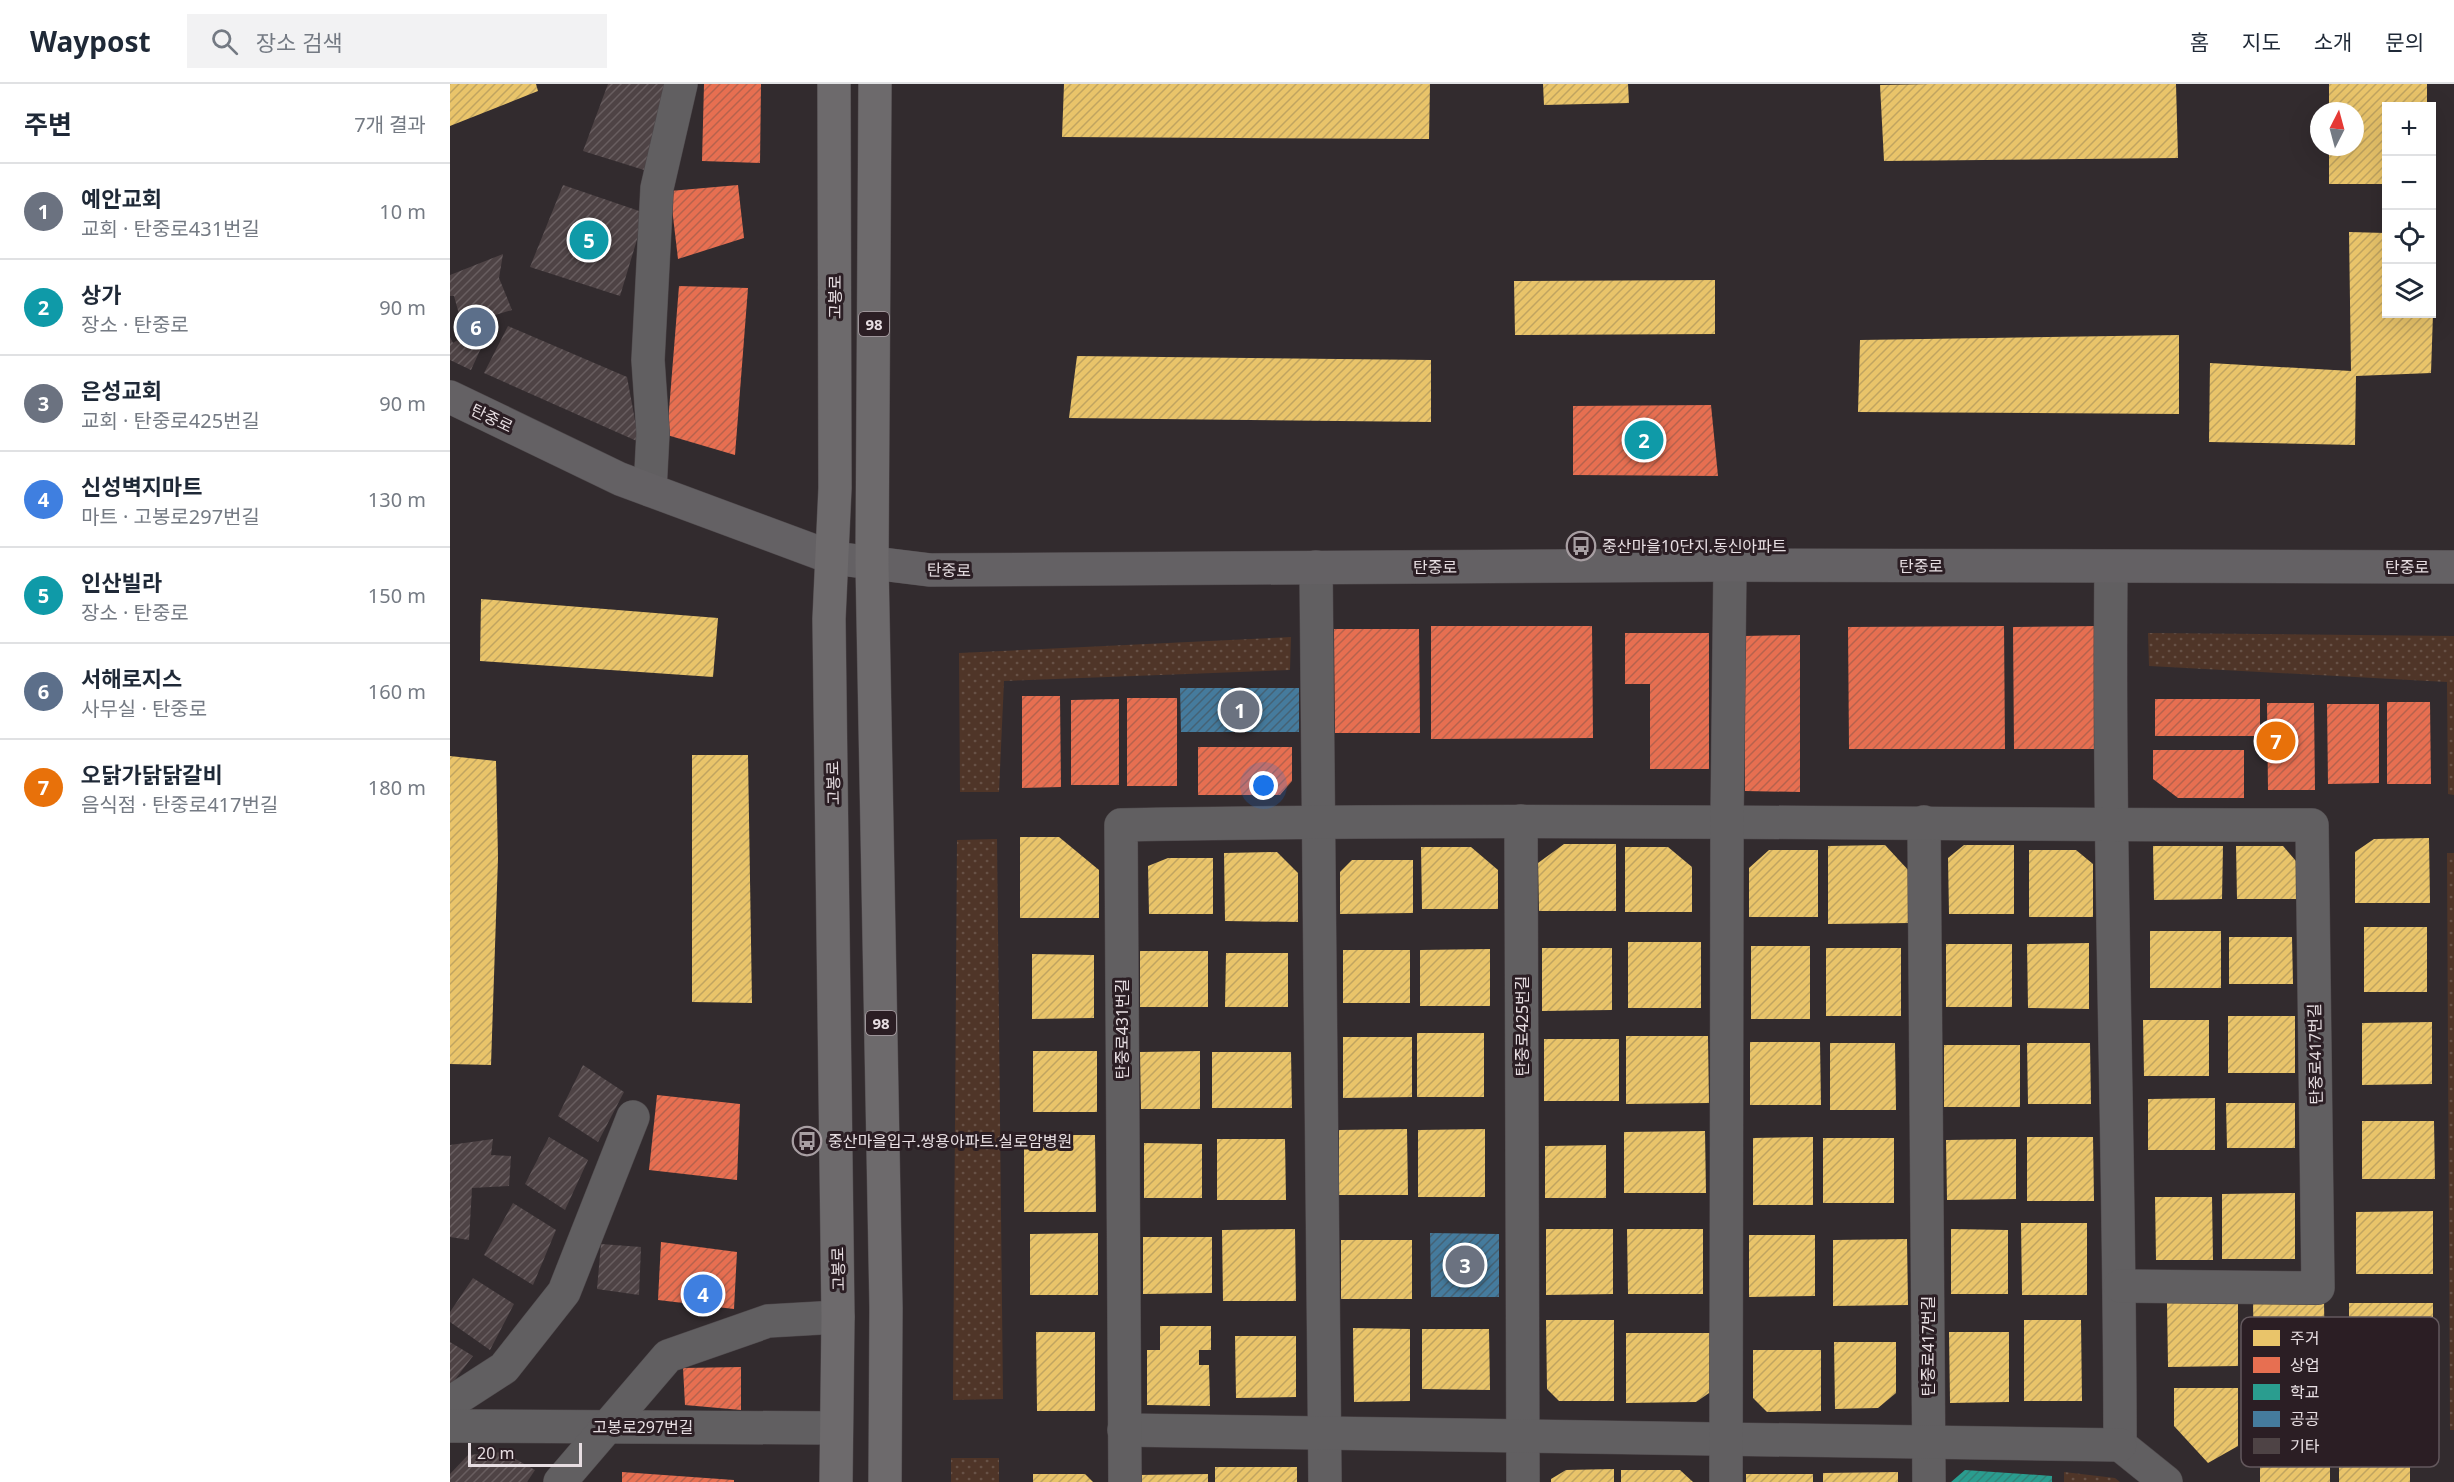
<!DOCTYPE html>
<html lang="ko">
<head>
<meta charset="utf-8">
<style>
  :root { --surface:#fff; --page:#f2f2f3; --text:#1f2937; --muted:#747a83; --line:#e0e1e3; --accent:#5d5e68 }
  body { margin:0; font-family:"Noto Sans","Noto Sans KR",sans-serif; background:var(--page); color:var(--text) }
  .controls { position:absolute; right:18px; top:18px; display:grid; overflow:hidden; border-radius:0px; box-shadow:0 6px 24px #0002 }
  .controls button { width:54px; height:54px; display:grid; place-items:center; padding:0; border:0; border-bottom:2px solid var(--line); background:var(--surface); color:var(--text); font:30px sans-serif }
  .compass { position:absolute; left:1860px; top:18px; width:54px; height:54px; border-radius:50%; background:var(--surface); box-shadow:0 6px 24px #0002; rotate:6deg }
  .scale { position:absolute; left:18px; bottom:15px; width:114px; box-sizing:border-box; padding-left:6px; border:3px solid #e7dee2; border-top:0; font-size:16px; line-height:21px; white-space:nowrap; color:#e7dee2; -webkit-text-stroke:4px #2b1e24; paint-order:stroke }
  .you { position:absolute; left:814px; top:702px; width:21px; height:21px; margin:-15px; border:4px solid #fff; border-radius:50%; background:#1a73e8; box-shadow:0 0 0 9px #1a73e833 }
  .badge { display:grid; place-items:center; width:39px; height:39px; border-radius:50%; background:var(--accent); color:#fff; font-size:20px; font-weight:700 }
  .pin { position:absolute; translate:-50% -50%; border:3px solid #fff; box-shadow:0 2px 6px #0006 }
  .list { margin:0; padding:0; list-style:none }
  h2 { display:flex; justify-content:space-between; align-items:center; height:78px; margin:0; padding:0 24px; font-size:26px }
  h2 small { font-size:20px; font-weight:400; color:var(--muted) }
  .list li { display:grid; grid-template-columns:39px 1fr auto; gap:18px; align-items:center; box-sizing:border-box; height:96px; padding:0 24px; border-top:2px solid var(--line) }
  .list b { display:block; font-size:22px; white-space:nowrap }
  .list p { margin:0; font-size:20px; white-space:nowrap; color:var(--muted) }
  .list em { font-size:20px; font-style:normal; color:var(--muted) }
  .icon { flex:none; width:33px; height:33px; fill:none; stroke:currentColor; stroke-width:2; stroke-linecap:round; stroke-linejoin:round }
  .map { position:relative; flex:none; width:2004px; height:1398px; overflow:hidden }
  header { display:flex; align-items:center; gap:36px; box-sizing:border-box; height:84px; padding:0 30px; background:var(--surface); border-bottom:2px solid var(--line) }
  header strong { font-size:28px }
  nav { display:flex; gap:33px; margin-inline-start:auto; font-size:21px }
  .search { width:420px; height:54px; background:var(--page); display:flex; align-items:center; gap:15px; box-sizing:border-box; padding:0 21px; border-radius:0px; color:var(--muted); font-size:22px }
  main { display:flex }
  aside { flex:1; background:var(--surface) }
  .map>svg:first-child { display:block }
</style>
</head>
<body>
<header>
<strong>Waypost</strong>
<div class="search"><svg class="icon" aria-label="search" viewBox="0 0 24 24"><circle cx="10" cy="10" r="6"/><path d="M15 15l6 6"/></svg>장소 검색</div>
<nav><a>홈</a><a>지도</a><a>소개</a><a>문의</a></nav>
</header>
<main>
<aside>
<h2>주변<small>7개 결과</small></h2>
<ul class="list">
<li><span class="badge" style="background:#6b7280">1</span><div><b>예안교회</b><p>교회 · 탄중로431번길</p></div><em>10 m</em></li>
<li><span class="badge" style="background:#0f9aa8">2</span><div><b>상가</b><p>장소 · 탄중로</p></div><em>90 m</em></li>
<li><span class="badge" style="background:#6b7280">3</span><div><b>은성교회</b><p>교회 · 탄중로425번길</p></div><em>90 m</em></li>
<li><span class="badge" style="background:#3f7fe0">4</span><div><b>신성벽지마트</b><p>마트 · 고봉로297번길</p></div><em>130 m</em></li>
<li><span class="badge" style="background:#0f9aa8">5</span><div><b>인산빌라</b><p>장소 · 탄중로</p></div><em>150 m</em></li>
<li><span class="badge" style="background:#5c6f8a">6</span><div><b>서해로지스</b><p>사무실 · 탄중로</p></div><em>160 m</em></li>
<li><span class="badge" style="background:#e8710a">7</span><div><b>오닭가닭닭갈비</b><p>음식점 · 탄중로417번길</p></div><em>180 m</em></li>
</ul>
</aside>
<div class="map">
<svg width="2004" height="1398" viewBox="0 0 2004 1398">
  <defs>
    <pattern id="grass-dots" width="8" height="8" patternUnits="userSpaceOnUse" patternTransform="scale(1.5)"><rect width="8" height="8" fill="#4f3528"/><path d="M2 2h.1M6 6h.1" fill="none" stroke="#685247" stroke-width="1.8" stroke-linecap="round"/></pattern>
    <pattern id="homes-hatch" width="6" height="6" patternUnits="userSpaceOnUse" patternTransform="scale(1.5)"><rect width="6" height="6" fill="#e9c46a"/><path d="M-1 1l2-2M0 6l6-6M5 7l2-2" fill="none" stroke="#c0a460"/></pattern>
    <pattern id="shops-hatch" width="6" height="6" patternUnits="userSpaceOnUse" patternTransform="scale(1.5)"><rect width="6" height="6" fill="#e76f51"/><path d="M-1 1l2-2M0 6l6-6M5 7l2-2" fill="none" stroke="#b6624d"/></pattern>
    <pattern id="schools-hatch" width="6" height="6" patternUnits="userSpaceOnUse" patternTransform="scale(1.5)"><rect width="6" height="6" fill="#2a9d8f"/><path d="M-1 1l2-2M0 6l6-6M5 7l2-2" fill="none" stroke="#328278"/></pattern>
    <pattern id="public-hatch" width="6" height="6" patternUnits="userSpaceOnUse" patternTransform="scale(1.5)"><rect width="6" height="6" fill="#457b9d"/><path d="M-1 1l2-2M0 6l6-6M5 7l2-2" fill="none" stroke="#456275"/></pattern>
    <pattern id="building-hatch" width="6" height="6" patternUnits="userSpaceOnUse" patternTransform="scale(1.5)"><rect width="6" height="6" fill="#4e4345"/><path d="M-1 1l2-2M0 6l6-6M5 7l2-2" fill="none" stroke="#685e60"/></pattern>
  </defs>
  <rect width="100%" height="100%" fill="#322b2e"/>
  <g fill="url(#grass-dots)">
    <polygon points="1698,549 2004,552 2004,711 1998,710 1997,598 1699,582"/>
    <polygon points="841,553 840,586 554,597 549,708 510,708 509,569"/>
    <polygon points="547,755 553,1315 503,1316 507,756"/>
    <polygon points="1997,769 2004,769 2004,1346 2000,1346"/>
    <rect x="501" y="1374" width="48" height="24"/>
    <polygon points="1614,1388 1665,1394 1670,1398 1614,1398"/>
  </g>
  <g fill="url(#homes-hatch)">
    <polygon points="0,0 86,0 88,7 0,42"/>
    <polygon points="614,0 980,0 979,55 612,53"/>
    <polygon points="1093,0 1178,0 1179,19 1094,21"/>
    <polygon points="1480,0 1726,0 1728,74 1434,77 1430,1"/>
    <polygon points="1879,0 1977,0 1977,22 1936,22 1936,100 1879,100 1879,63 1905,63 1905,27 1879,27"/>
    <polygon points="1899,148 1936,149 1936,230 1983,230 1981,289 1906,292 1905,361 1759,358 1760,279 1901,287"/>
    <polygon points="1982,150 1985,151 1983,195 1982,195"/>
    <polygon points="1265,196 1265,250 1065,251 1064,197"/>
    <polygon points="1729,251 1729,330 1408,328 1410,256"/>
    <polygon points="627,272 981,276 981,338 619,334"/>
    <polygon points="31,515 268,534 263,593 30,577"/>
    <polygon points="242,671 298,671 302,919 242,918"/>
    <polygon points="0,672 46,677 48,774 41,981 0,980"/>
    <polygon points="570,753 609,753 649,786 649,834 570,834"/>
    <polygon points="1979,754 1980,819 1905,819 1905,768 1924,755"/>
    <polygon points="1114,760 1166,760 1166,827 1089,827 1088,779"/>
    <polygon points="1435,761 1460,788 1460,839 1378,840 1378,762"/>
    <polygon points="1514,761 1564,761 1564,830 1499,830 1498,774"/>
    <polygon points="1703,762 1773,762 1772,815 1704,816"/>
    <polygon points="1786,762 1833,762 1846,777 1846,815 1787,815"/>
    <polygon points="971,763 1021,763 1048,786 1048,825 972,825"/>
    <polygon points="1175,763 1218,763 1242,783 1242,828 1175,828"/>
    <polygon points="1319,766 1368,766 1368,833 1299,833 1299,784"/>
    <polygon points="1579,766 1626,766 1643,780 1643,833 1579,833"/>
    <polygon points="827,768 848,789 848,838 775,837 774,769"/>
    <polygon points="718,774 763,774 763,830 699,830 698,782"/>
    <polygon points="902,776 963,776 963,829 890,830 890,788"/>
    <rect x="1914" y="843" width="63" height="65"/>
    <rect x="1700" y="847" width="71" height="57"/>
    <polygon points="1779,853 1842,853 1843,900 1779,900"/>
    <rect x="1178" y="858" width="73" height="66"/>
    <polygon points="1639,859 1639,925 1578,924 1577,860"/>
    <rect x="1496" y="860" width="66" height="63"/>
    <rect x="1301" y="862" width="59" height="73"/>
    <polygon points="1092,864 1162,864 1162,926 1092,927"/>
    <rect x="1376" y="864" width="75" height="68"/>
    <polygon points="1040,865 1040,922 970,922 970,866"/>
    <rect x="893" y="866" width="67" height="53"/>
    <rect x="690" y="867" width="68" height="56"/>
    <polygon points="776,869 838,869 838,923 775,923"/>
    <polygon points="582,870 644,871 644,934 582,935"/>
    <rect x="1778" y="932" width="67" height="57"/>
    <polygon points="1693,936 1759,936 1759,992 1694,992"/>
    <polygon points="1982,938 1982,1000 1912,1001 1912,939"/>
    <rect x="967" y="949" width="67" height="64"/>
    <polygon points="1176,952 1258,952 1259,1019 1176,1020"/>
    <polygon points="893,953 962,953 962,1013 893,1014"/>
    <rect x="1094" y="955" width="75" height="62"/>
    <polygon points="1300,958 1370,958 1371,1021 1300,1021"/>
    <polygon points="1380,959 1445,959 1446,1026 1380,1026"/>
    <polygon points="1577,959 1640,959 1641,1020 1578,1020"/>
    <rect x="1494" y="961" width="76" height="62"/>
    <rect x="583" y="967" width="64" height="61"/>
    <polygon points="750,967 750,1025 691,1025 690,968"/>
    <polygon points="762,968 841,968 842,1024 762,1024"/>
    <polygon points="1765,1014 1765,1066 1698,1066 1698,1015"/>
    <polygon points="1776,1019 1845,1019 1845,1064 1777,1064"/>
    <polygon points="1912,1037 1984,1037 1985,1095 1912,1095"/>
    <polygon points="957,1045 958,1111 889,1111 889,1046"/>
    <polygon points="1035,1045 1035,1113 968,1113 968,1046"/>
    <polygon points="1255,1047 1256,1109 1174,1109 1174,1048"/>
    <polygon points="574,1051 645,1051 646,1128 574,1128"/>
    <polygon points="1363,1053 1363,1121 1303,1121 1303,1054"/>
    <polygon points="1577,1053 1643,1053 1644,1117 1577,1117"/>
    <rect x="1373" y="1054" width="71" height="65"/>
    <polygon points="767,1055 835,1055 836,1116 767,1116"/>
    <polygon points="1566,1055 1566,1115 1497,1116 1496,1056"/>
    <polygon points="694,1059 752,1060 752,1114 694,1114"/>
    <polygon points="1156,1061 1156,1114 1095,1114 1095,1062"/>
    <polygon points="1845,1109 1845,1175 1772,1175 1772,1110"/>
    <polygon points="1705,1113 1762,1113 1763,1176 1706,1176"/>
    <polygon points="1983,1127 1983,1190 1906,1190 1906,1128"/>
    <polygon points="1571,1139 1637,1139 1637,1211 1572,1211"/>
    <polygon points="845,1145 846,1217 773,1217 772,1146"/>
    <polygon points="1096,1145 1163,1145 1163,1210 1096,1211"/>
    <polygon points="1177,1145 1253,1145 1253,1210 1178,1210"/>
    <polygon points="1501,1145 1558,1146 1558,1210 1501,1210"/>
    <polygon points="648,1149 648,1211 580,1211 580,1150"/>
    <polygon points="1299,1151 1365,1151 1365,1212 1299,1213"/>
    <polygon points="693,1153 762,1153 762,1209 693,1210"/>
    <polygon points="1457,1155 1458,1221 1383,1222 1383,1156"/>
    <rect x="891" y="1156" width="71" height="59"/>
    <polygon points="1803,1217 1874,1217 1875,1284 1804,1284"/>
    <polygon points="1717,1219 1788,1219 1788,1282 1718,1283"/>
    <rect x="1899" y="1219" width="84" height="49"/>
    <polygon points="1096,1236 1164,1236 1164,1317 1109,1317 1097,1305"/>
    <polygon points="1574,1236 1631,1236 1632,1317 1574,1317"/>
    <polygon points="710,1242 761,1242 761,1266 749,1266 749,1281 759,1281 760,1322 697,1321 697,1266 710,1266"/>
    <polygon points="903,1244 960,1245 960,1317 904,1318"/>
    <polygon points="972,1245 1039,1245 1040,1306 972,1305"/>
    <polygon points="586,1248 645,1248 645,1327 587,1327"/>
    <polygon points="1499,1248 1559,1248 1559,1318 1500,1319"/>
    <polygon points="1176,1249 1262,1249 1262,1307 1246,1318 1176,1319"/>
    <polygon points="785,1252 846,1252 846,1313 786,1314"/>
    <polygon points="1384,1258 1446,1258 1446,1309 1428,1324 1385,1325"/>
    <polygon points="1303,1266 1371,1266 1371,1327 1317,1328 1303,1314"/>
    <polygon points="1724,1304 1788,1304 1788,1362 1758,1379 1724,1342"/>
    <rect x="1889" y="1359" width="71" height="39"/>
    <rect x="1810" y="1378" width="70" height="20"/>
    <rect x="765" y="1383" width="82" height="15"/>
    <polygon points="1164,1385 1164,1398 1101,1398 1101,1395 1116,1386"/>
    <polygon points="1171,1386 1230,1386 1243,1398 1171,1398"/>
    <polygon points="1448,1388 1448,1398 1373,1398 1373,1389"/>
    <polygon points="583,1390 635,1390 643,1398 583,1398"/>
    <polygon points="758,1390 758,1398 688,1398 688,1391"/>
    <rect x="1296" y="1390" width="67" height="8"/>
  </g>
  <g fill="url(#shops-hatch)">
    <polygon points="254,0 311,0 310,79 252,77"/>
    <polygon points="288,101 294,154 228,175 220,107"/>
    <polygon points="229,202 298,204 285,371 217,351"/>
    <polygon points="1261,321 1268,392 1123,391 1123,322"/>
    <polygon points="981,542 1142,542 1143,654 981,655"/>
    <polygon points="1554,542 1555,665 1399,665 1398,543"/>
    <polygon points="1651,542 1652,665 1564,665 1563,543"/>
    <polygon points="884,545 969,545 970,649 885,649"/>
    <polygon points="1175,549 1259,549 1259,685 1200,685 1200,600 1175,600"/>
    <polygon points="1350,551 1350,708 1295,707 1294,552"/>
    <polygon points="572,612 610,612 611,703 572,704"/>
    <rect x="677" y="614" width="50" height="88"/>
    <polygon points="669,615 669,701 621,701 621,616"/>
    <rect x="1705" y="615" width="105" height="37"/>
    <polygon points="1937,618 1980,618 1981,700 1937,700"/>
    <polygon points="1817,619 1864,619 1865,706 1818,706"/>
    <polygon points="1877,620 1929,620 1929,699 1878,700"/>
    <polygon points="748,663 842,663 842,697 830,711 748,711"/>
    <polygon points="1703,666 1794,666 1794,714 1728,714 1703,695"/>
    <polygon points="207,1011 290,1020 287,1096 199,1086"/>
    <polygon points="211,1158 287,1168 284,1225 208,1216"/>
    <polygon points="291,1283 291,1326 235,1321 233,1284"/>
    <polygon points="172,1388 284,1396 284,1398 172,1398"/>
  </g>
  <polygon fill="url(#schools-hatch)" points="1515,1386 1602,1392 1602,1398 1501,1398"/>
  <g fill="url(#public-hatch)">
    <polygon points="730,604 849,604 849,648 731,648"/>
    <polygon points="980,1149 1049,1150 1049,1213 981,1213"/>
  </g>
  <g fill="url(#building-hatch)">
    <polygon points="158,0 218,0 194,86 133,67"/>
    <polygon points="113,101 195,129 170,212 80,183"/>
    <polygon points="53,170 49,194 62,226 12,241 4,212 0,212 0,191"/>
    <polygon points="58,242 177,293 189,358 34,289"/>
    <polygon points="26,244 37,251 21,286 0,276 0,253 3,259"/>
    <polygon points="133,981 174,1008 148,1058 108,1032"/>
    <polygon points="99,1053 138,1076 115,1126 75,1100"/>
    <polygon points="43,1055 41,1071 61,1072 59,1102 22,1104 19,1156 0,1153 0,1061"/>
    <polygon points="63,1119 106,1146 83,1201 34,1171"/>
    <polygon points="151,1160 191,1163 189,1211 147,1205"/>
    <polygon points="23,1194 64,1220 40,1266 0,1238 0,1228"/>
    <polygon points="0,1258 23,1272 0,1302"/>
    <polygon points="53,1368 85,1386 77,1398 0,1398 0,1390 18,1371"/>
  </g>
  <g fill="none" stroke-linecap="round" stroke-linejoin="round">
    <g stroke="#4e484b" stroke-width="34">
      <g id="minor">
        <polyline points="200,406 203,349 198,276 207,104 231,0"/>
        <polyline points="866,483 875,1398"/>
        <path d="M1661,483C1658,776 1670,1068 1670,1361L1716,1398"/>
        <polyline points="1071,737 1073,1398"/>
        <polyline points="1474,738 1479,1398"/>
        <polyline points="0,1319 54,1284 114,1208 183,1033"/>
        <polyline points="0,1342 386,1344"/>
        <polyline points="674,1346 1670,1361"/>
        <polyline points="110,1398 218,1272 318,1237 388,1233"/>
        <path d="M675,1398L671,741C1068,733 1465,741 1862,741L1868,1204L1670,1202"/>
        <polyline points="1276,1398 1277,736 1280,481"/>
      </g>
    </g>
    <g stroke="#4e484b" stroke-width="34">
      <polyline id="secondary" points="0,313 170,395 383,474 480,486 1280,481 2004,483"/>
    </g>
    <g stroke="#4e484b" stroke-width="34">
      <g id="primary">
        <polyline points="384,0 385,404 379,535 388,1233 386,1398"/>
        <polyline points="425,0 422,479 436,1224 435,1398"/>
      </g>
    </g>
    <use href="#minor" stroke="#615f61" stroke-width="33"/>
    <use href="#secondary" stroke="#646164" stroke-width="33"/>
    <use href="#primary" stroke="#6d6a6c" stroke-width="33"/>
  </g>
  <defs>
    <g id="bus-ring" transform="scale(1.5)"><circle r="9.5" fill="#2b1e24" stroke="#a89fa3" stroke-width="1.5"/><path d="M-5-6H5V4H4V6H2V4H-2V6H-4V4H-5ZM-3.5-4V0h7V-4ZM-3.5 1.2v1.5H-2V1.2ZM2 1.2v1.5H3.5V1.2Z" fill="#a89fa3"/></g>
  </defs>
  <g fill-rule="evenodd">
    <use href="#bus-ring" x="1131" y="462"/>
    <use href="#bus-ring" x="357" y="1057"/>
  </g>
  <g text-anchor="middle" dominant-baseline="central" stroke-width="6" stroke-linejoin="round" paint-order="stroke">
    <g fill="#2b1e24" stroke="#afa4a9" stroke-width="1.5">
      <rect x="409" y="228" width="30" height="24" rx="4.5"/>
      <rect x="416" y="927" width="30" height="24" rx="4.5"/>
    </g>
    <g font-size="15" font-weight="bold" fill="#e7dee2">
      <text x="424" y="240">98</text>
      <text x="431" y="939">98</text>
    </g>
    <g font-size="16" fill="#e7dee2" stroke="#2b1e24">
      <text transform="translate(385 213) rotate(-90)">고봉로</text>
      <text transform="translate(42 334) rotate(26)">탄중로</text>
      <text x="1471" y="482">탄중로</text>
      <text x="985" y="483">탄중로</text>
      <text x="1957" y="483">탄중로</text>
      <text transform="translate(499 486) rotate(1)">탄중로</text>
      <text transform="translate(383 699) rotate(-91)">고봉로</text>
      <text transform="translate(1072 942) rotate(-90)">탄중로425번길</text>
      <text transform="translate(672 945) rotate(-90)">탄중로431번길</text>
      <text transform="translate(1865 970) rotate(-91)">탄중로417번길</text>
      <text transform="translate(388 1185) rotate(-91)">고봉로</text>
      <text transform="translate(1478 1262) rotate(-90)">탄중로417번길</text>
      <text x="193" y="1343">고봉로297번길</text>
    </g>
    <g font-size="16" fill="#e7dee2" stroke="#2b1e24" text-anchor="start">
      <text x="1152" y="462">중산마을10단지.동신아파트</text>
      <text x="378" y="1057">중산마을입구.쌍용아파트.실로암병원</text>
    </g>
  </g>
  <rect x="1791" y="1233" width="198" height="150" rx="9" fill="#2b1e24" stroke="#63585d" stroke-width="1.5"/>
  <rect x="1803" y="1246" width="27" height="16" fill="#e9c46a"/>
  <rect x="1803" y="1273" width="27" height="16" fill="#e76f51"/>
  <rect x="1803" y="1300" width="27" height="16" fill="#2a9d8f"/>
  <rect x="1803" y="1327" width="27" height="16" fill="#457b9d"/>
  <rect x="1803" y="1354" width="27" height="16" fill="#4e4345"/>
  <g font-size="16" fill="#e7dee2">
    <text x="1840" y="1260">주거</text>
    <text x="1840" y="1287">상업</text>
    <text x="1840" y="1314">학교</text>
    <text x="1840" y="1341">공공</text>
    <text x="1840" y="1368">기타</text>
  </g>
</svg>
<div class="controls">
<button>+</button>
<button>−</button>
<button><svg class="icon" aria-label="locate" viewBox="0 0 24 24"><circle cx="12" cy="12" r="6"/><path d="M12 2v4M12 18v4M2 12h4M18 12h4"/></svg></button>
<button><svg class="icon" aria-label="layers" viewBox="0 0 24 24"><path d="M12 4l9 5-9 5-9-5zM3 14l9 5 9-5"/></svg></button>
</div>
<svg class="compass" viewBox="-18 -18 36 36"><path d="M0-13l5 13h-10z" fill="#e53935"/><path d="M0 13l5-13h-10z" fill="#747a83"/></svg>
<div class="scale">20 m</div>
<div class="you"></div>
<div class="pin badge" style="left:790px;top:626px;background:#6b7280">1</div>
<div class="pin badge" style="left:1194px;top:356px;background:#0f9aa8">2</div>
<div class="pin badge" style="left:1015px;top:1181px;background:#6b7280">3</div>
<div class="pin badge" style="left:253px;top:1210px;background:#3f7fe0">4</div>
<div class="pin badge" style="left:139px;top:156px;background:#0f9aa8">5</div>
<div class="pin badge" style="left:26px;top:243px;background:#5c6f8a">6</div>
<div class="pin badge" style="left:1826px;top:657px;background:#e8710a">7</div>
</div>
</main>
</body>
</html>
